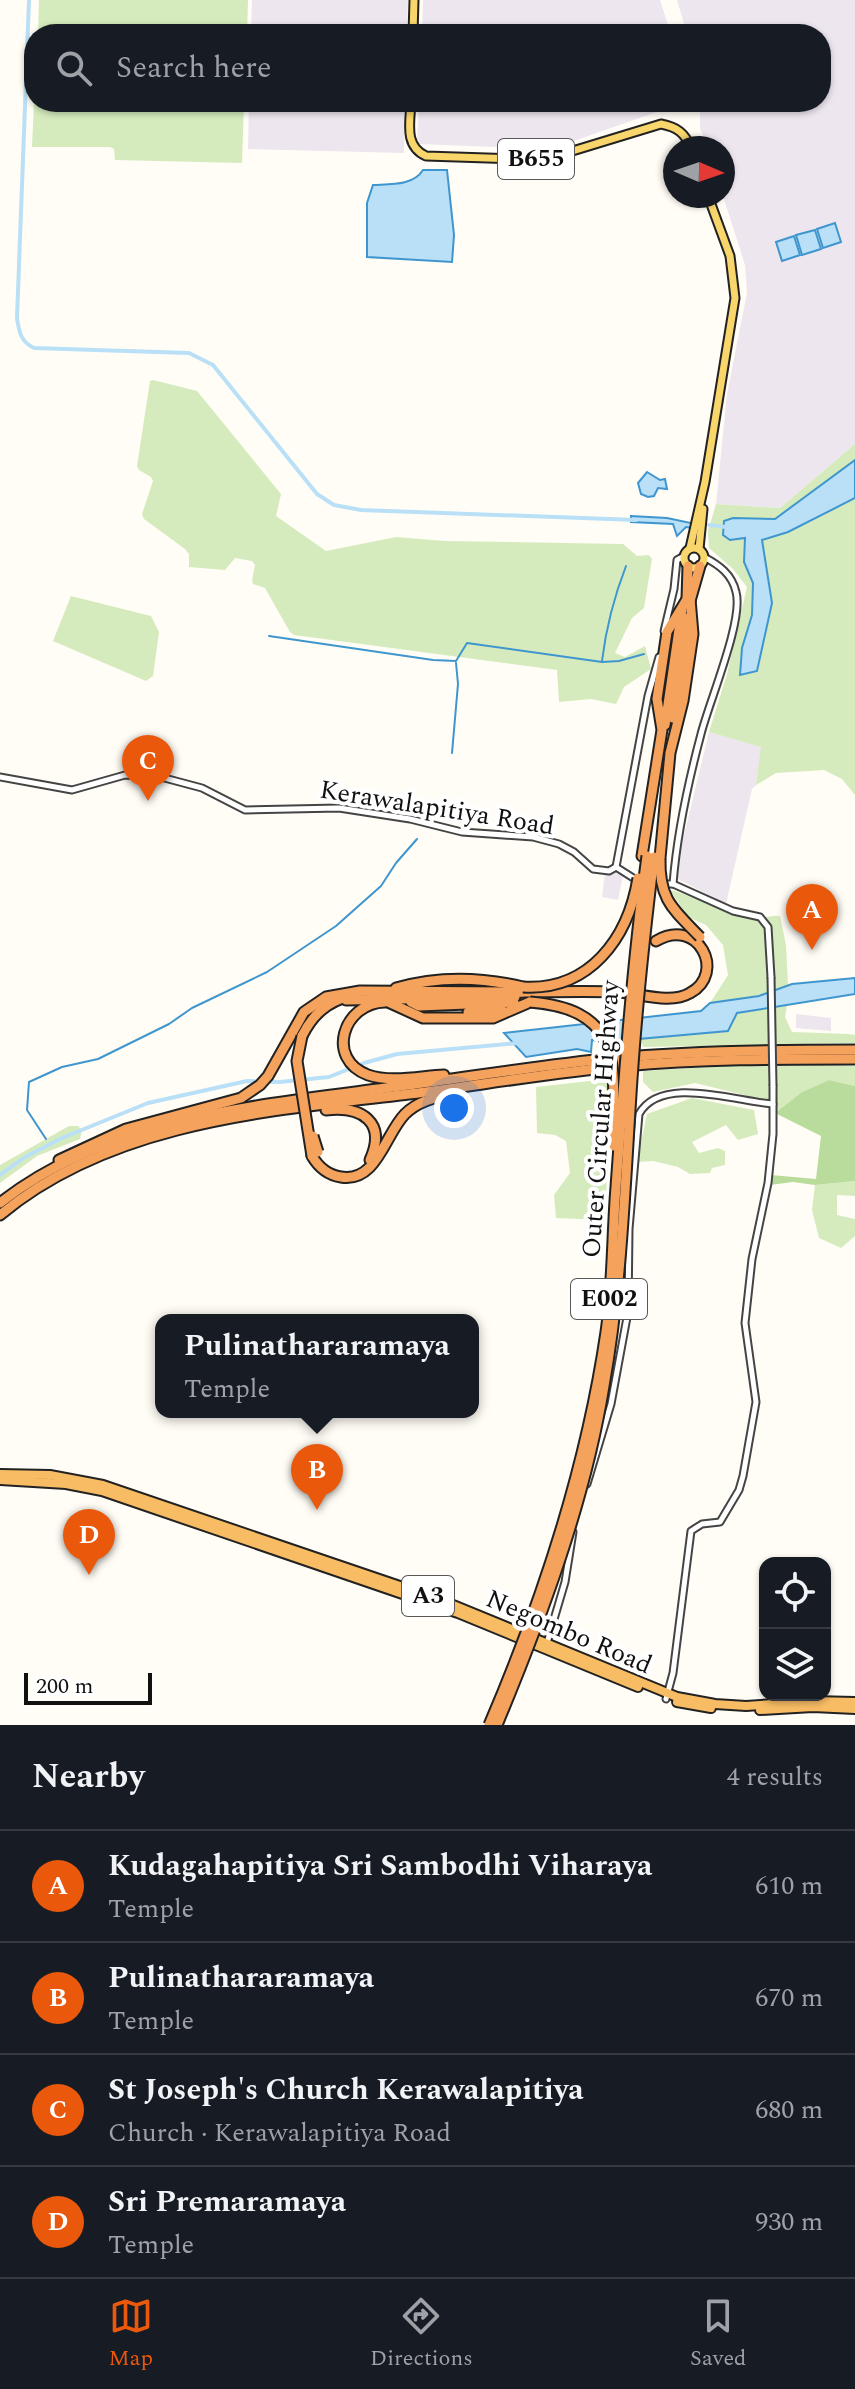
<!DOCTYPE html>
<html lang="en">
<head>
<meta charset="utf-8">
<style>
  :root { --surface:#171b24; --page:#20242c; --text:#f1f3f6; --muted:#9ea1a6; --line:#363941; --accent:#ea580c }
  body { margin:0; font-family:Spectral,serif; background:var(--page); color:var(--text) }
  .controls { position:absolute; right:24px; bottom:24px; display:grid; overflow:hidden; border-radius:16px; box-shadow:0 2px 6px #0004 }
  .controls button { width:72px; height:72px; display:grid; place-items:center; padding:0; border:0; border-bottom:2px solid var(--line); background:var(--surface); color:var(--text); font:40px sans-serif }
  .compass { position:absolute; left:663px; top:136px; width:72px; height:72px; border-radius:50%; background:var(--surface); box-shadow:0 2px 6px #0004; rotate:92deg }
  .scale { position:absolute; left:24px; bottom:20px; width:128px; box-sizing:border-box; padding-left:8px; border:4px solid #111; border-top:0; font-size:22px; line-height:28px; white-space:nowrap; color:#111; -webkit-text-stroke:6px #fff; paint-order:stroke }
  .you { position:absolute; left:454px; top:1108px; width:28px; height:28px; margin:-20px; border:6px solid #fff; border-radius:50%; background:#1a73e8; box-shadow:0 0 0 12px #1a73e833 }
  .badge { display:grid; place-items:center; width:52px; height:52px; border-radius:50%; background:var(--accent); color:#fff; font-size:26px; font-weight:700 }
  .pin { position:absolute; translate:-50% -66px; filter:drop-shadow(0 2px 4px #0008) }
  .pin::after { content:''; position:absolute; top:42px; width:28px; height:24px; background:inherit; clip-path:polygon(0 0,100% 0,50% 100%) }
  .popup { position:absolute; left:155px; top:1314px; width:324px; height:104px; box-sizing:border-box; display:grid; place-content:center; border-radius:16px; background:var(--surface); filter:drop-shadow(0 2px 6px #0005); font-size:26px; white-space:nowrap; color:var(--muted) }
  .popup b { font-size:30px; color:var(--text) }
  .popup::after { content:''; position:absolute; left:50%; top:100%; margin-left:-16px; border:16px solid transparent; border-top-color:var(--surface) }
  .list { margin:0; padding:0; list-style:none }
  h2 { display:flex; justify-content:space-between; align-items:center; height:104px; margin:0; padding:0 32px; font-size:34px }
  h2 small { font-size:26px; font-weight:400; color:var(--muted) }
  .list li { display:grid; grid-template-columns:52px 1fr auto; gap:24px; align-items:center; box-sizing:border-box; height:112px; padding:0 32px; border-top:2px solid var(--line) }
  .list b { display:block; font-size:30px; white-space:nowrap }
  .list p { margin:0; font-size:26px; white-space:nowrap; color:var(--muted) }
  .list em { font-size:26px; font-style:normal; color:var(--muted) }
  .icon { flex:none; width:44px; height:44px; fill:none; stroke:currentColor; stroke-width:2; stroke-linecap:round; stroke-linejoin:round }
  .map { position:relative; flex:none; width:855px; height:1725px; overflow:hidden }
  .search { position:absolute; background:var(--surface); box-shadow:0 2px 6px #0004; left:24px; right:24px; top:24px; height:88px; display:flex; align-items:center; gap:20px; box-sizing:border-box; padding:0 28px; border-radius:32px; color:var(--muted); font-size:30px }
  .sheet { height:552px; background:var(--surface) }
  nav { display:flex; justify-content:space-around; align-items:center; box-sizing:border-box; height:112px; border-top:2px solid var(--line); background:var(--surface); font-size:22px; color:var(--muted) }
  nav a { display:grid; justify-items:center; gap:4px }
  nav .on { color:var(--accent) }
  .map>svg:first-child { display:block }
</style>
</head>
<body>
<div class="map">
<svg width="855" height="1725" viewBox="0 0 855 1725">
  <rect width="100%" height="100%" fill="#fffdf5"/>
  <g fill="#eee6ef">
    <polygon points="252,0 408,0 407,34 251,34"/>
    <polygon points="423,0 660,0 671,34 422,34"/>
    <polygon points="677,0 855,0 855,444 780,508 716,504 727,394 747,293 745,265 723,196 723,148 707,148 700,128 700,102 821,102 821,34 687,34"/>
    <polygon points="249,102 405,102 404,153 248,149"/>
    <polygon points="419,102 674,102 671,107 551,149 417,144"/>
    <polygon points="709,732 762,747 756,785 752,789 726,904 678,879 679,856"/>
    <polygon points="614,872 623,876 618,900 602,897 605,873"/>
    <polygon points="796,1014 831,1018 831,1031 796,1028"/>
  </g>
  <g fill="#d5ebbd">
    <polygon points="39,0 248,0 247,34 38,34"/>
    <polygon points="34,102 244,102 242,163 115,160 114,149 110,147 32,147"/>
    <polygon points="153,380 197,391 281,494 276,516 326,551 396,537 445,541 623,544 637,556 649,555 652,559 644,608 632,618 615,653 625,657 645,646 651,669 624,687 616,704 591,699 559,702 557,670 294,635 290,632 265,588 253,584 252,580 255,565 252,561 235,558 225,570 189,567 189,554 185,549 144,519 142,514 153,481 151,477 139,470 137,466 150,381"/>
    <polygon points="855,444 855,795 842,779 824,770 776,773 756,785 761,747 709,732 727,674 747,587 733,569 709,548 708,531 716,504 780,508"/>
    <polygon points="71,596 151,616 159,632 153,676 146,681 53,641"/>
    <path d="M670,890C698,897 726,915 755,918C763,919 771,915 780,916L786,945L788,985L759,996L710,1003L728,975L723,945L706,925L688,917Z"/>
    <polygon points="787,1005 785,1017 792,1032 849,1034 855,1035 855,1043 643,1047 641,1038 728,1031 737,1013"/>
    <polygon points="777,1063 855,1066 855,1086 829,1080 802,1092 775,1113 777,1103 695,1083 653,1092 643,1082 643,1071"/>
    <polygon points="608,1079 606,1220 556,1218 554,1195 570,1173 566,1141 555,1135 537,1133 536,1087"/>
    <polygon points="692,1098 754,1110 758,1134 738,1140 726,1125 692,1142 699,1153 718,1148 725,1151 725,1165 712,1168 710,1173 690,1174 678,1167 653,1161 637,1162 647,1114"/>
    <polygon points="69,1126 78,1126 82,1130 80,1139 37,1156 0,1183 0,1165"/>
    <polygon points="855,1181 855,1196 837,1195 837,1215 855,1219 855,1236 841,1248 819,1238 812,1210 815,1185"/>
  </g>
  <polygon fill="#b9dc9c" points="829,1080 855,1086 855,1181 815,1185 793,1182 770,1185 771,1175 816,1179 821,1136 775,1113 802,1092"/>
  <g fill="#b9e0f7" stroke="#3f96cf" stroke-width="2">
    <path d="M423,170H447L454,235L452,262L367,257V203L373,185C390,184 413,186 423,170Z"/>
    <polygon points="835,223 841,242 823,248 817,229"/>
    <polygon points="815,230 821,249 802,255 796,235"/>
    <polygon points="794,236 800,255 782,261 776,242"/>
    <polygon points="855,460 855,498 788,532 762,540 772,603 757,671 740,675 742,648 752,615 753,583 744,562 745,538 730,540 723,535 724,521 733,518 775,519"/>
    <polygon points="647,472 660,480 665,479 667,489 658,488 654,496 648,497 641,494 638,483"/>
    <polygon points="631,516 667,518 691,523 692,528 686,527 677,536 673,524 631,522"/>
    <polygon points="855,978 855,994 737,1013 728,1031 616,1041 592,1040 591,1052 577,1049 526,1057 504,1033 701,1011 710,1003 759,996 792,984"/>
  </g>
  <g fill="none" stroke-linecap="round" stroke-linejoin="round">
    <g stroke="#3f96cf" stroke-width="2">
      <polyline points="269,636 433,660 456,661 467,643 602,662 619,661 644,654"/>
      <path d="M602,661C606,628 614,597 626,566"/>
      <polyline points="452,753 458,684 456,663"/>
      <polyline points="46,1139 27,1110 29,1082 62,1067 98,1059 169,1024 192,1008 267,972 336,926 381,886 396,863 417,839"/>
    </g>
    <g stroke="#b9e0f7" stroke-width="4">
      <path d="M29,0L17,318C19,332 21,342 34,348L189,353L213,365L317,494L334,505L361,510L636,520"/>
      <polyline points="709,525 726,527"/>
      <polyline points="0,1175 25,1157 62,1138 148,1103 247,1081 280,1082 329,1077 364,1063 397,1054 518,1043"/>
    </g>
    <g stroke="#444" stroke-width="9">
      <g id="tertiary">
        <polyline points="664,631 674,589 677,560 684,556"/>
        <polyline points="0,777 72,790 125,775 157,776 202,788 245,810 339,808 410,819 462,832 533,837 559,844 574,852 593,869 609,871 616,867 638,881"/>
        <polyline points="616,867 648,696 659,657"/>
        <polyline points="660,884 673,884 733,911 760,917 768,927 771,977"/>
        <path d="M673,884C677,833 688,783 701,734C709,702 744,620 736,592C732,574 719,565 704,557"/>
        <path d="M587,1484L611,1404L628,1312L629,1229L639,1114C661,1074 738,1102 773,1104"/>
        <polyline points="547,1643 565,1582 573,1532"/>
        <polyline points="666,1699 673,1673 691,1531 702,1524 720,1522 739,1490 743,1476 756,1402 745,1323 752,1259 768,1183 773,1134 773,1086"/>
      </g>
    </g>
    <g stroke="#222" stroke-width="11">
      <g id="primary">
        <polyline points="413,34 414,0"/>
        <path d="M411,102C410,123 404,146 426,156L516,159L556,156L661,124C677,127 685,133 691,148"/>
        <circle cx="694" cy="558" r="10"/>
        <polyline points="690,548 705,482 735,298 730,256 708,196"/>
        <polyline points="699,549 703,509"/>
      </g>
    </g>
    <g stroke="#222" stroke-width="12">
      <g id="trunk">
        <polyline points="0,1474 50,1475 103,1485 441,1600 677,1697 715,1704 746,1706 813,1701 855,1702"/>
        <polyline points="0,1480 66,1484 102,1491 458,1613 638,1687"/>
        <polyline points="677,1702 711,1708"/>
        <polyline points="760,1710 813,1707 855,1709"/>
      </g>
    </g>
    <g stroke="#222" stroke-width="13">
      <g id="motorway">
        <polyline points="687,599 688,566"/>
        <polyline points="690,601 700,566"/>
        <polyline points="673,718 688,618"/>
        <polyline points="665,725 682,609"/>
        <polyline points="642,856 662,730 657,699 667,632 687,599"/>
        <polyline points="660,858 670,753 683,701 693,634 690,599"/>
        <path d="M396,988C437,976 481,977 523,987"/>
        <path d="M517,992C550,992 584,991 617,992C639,993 670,1005 690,993C727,973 698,916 656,941"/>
        <polyline points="346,1000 515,997"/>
        <path d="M385,1002C343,1003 325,1059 368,1075C391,1083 421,1076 444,1075"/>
        <polyline points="388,1002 423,1018 493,1018 530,1002"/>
        <polyline points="411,1002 419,1006 514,1002"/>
        <polyline points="468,1012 493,1011 501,1008"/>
        <path d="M302,1036C313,1014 327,1002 350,996"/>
        <path d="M326,1110C362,1106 387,1122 370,1160"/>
        <path d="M312,1156C319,1168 328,1175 341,1177C377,1183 385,1134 405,1114C418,1101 434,1098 451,1094"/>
        <polyline points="59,1160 126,1129 241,1098 260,1085 268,1076 304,1012 326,997 360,991 522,992"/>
        <path d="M0,1203C113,1114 271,1104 408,1085C476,1076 544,1065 613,1058C693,1051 774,1050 855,1050"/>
        <path d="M0,1215C116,1118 282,1110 426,1092C492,1083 558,1072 624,1066C701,1059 778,1059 855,1059"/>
      </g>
    </g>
    <use href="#tertiary" stroke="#fff" stroke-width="5"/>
    <use href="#primary" stroke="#f9d66b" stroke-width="7"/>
    <use href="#trunk" stroke="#f7bc64" stroke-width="8"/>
    <use href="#motorway" stroke="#f5a25d" stroke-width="9"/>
    <g stroke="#444" stroke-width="9" stroke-linecap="butt">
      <polyline id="tertiary-bridge" points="771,977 773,1086"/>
    </g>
    <g stroke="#222" stroke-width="13" stroke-linecap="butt">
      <g id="motorway-bridge">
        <path d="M660,858C659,900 673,909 700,937"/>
        <path d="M523,987C589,991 628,939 638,878"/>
        <path d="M530,1002C628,1010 612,1069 614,1146"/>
        <polyline points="302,1036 297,1061 312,1156"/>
        <polyline points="313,1136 318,1152"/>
        <path d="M489,1725C543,1599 586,1468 606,1332C613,1284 612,1236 616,1187C624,1077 632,966 647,856"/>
        <path d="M497,1725C542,1617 585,1502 604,1386C622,1285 625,1182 632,1079C637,1005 645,931 654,857"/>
      </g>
    </g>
    <use href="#tertiary-bridge" stroke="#fff" stroke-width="5"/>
    <use href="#motorway-bridge" stroke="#f5a25d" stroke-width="9"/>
  </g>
  <g text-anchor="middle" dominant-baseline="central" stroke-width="8" stroke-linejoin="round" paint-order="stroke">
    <g fill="#fff" stroke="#585858" stroke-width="2">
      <rect x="498" y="139" width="76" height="40" rx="6"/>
      <rect x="571" y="1279" width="76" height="40" rx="6"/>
      <rect x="402" y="1576" width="52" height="40" rx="6"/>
    </g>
    <g font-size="24" font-weight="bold" fill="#111">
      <text x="536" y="159">B655</text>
      <text x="609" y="1299">E002</text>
      <text x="428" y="1596">A3</text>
    </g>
    <g font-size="26" fill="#111" stroke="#fff">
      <text transform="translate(437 808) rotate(9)">Kerawalapitiya Road</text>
      <text transform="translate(601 1119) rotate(-86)">Outer Circular Highway</text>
      <text transform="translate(569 1632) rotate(23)">Negombo Road</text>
    </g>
  </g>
</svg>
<div class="controls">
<button><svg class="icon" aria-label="locate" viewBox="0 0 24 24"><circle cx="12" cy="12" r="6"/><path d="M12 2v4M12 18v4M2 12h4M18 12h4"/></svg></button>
<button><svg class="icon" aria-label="layers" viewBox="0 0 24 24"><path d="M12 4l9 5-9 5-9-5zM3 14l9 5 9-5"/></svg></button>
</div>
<svg class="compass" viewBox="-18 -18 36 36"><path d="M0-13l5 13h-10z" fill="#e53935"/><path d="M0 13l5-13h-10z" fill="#9ea1a6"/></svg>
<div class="scale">200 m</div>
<div class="you"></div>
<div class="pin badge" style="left:812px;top:950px">A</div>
<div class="pin badge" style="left:317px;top:1510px">B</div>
<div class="popup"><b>Pulinathararamaya</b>Temple</div>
<div class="pin badge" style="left:148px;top:801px">C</div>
<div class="pin badge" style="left:89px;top:1575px">D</div>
<div class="search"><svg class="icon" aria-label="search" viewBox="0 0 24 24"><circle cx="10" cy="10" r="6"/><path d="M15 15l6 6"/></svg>Search here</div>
</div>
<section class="sheet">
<h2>Nearby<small>4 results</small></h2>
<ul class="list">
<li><span class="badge">A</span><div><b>Kudagahapitiya Sri Sambodhi Viharaya</b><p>Temple</p></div><em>610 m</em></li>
<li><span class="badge">B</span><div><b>Pulinathararamaya</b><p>Temple</p></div><em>670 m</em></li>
<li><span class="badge">C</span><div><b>St Joseph's Church Kerawalapitiya</b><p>Church · Kerawalapitiya Road</p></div><em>680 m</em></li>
<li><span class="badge">D</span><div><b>Sri Premaramaya</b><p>Temple</p></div><em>930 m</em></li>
</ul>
</section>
<nav>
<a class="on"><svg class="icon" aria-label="map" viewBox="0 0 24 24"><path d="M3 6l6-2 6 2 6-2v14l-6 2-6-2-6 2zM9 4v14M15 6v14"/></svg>Map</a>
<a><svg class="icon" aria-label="directions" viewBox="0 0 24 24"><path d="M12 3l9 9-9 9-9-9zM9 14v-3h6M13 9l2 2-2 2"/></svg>Directions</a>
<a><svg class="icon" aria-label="saved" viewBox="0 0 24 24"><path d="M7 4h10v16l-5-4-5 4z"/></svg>Saved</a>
</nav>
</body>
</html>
